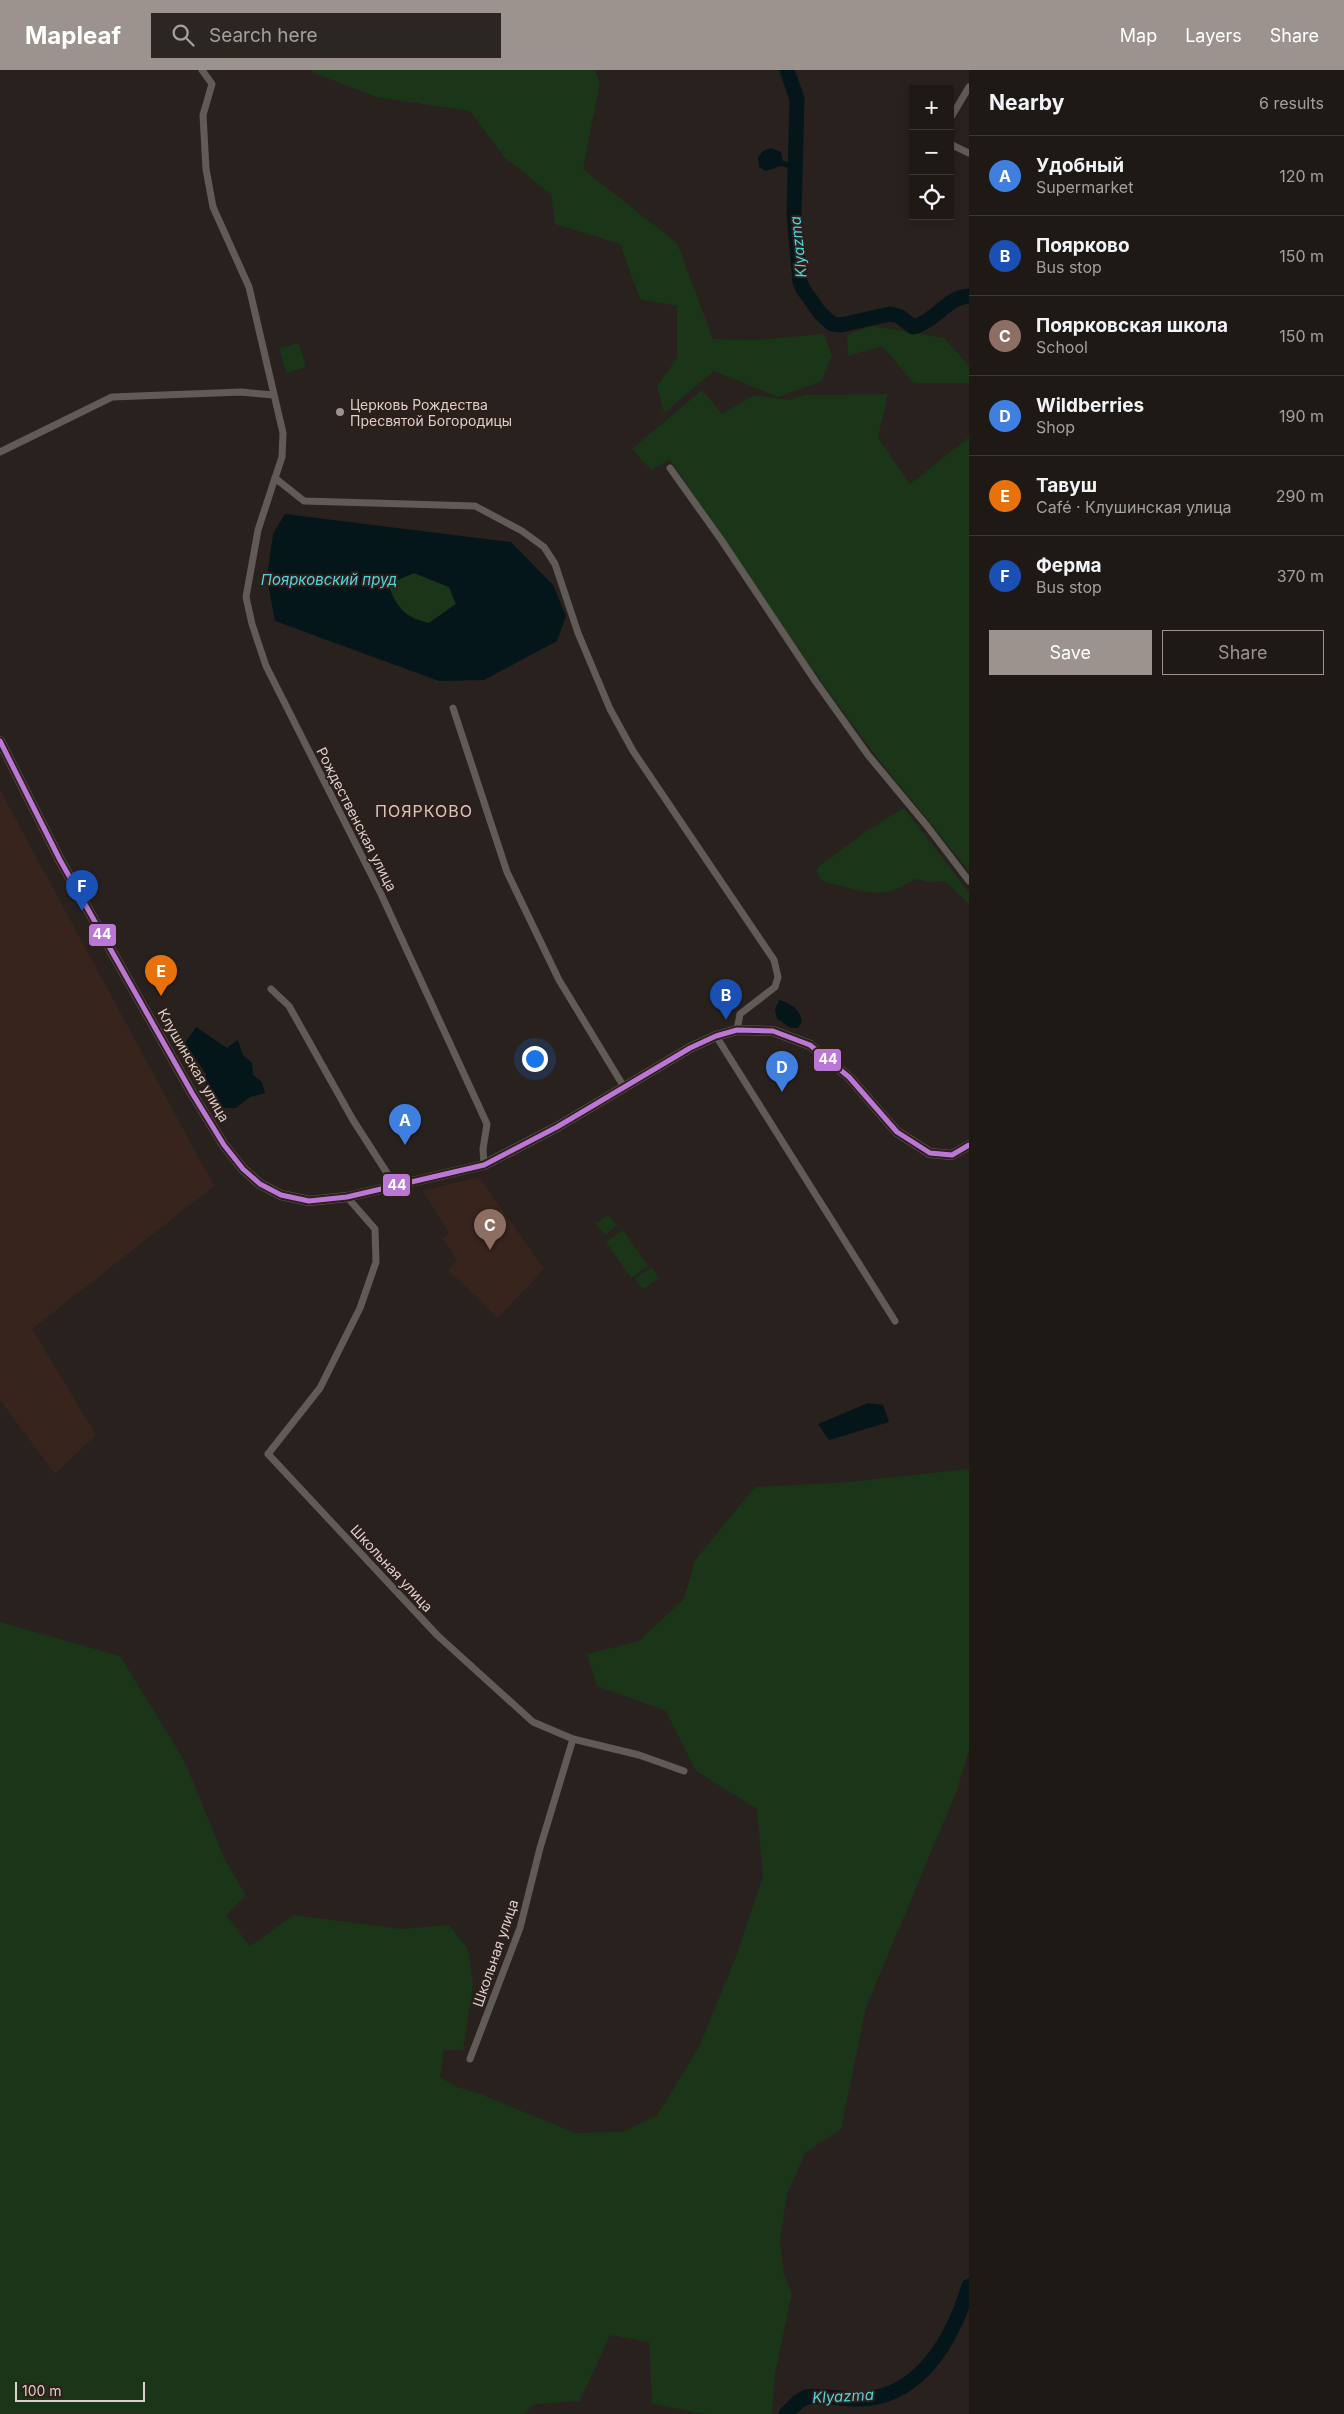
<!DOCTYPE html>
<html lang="en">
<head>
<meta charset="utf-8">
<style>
  :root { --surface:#1f1916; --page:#2c2623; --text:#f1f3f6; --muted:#a1a0a1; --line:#3c3835; --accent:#9c938f }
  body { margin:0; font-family:Inter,sans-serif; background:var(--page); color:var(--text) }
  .controls { position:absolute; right:15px; top:15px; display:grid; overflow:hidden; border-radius:0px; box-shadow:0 2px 12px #0003 }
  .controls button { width:45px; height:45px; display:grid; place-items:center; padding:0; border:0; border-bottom:1px solid var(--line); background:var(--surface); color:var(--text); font:25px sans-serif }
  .scale { position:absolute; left:15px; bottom:12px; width:130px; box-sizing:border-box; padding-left:5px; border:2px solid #dad0cc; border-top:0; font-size:14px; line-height:18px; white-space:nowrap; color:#dad0cc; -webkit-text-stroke:4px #2e1f19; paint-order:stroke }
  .you { position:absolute; left:534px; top:988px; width:18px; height:18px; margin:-12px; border:4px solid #fff; border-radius:50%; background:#1a73e8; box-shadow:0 0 0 8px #1a73e833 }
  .badge { display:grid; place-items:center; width:32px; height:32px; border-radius:50%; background:var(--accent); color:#fff; font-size:16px; font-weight:700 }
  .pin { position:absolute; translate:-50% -41px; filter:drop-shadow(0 1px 2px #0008) }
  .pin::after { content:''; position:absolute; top:26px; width:18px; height:15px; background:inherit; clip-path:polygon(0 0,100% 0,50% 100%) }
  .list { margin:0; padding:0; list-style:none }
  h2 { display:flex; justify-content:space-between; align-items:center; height:65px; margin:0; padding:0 20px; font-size:21px }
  h2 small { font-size:16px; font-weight:400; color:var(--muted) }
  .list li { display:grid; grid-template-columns:32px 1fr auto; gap:15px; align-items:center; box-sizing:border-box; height:80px; padding:0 20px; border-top:1px solid var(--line) }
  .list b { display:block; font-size:19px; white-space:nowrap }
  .list p { margin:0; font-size:16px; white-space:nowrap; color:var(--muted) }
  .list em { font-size:16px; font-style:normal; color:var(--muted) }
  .actions { display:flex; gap:10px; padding:15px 20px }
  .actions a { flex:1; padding:11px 0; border:1px solid var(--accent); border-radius:0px; text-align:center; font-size:18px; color:var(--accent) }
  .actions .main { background:var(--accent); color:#fff }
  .icon { flex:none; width:28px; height:28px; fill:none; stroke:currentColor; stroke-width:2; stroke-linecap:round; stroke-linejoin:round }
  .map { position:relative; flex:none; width:969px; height:2344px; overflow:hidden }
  header { display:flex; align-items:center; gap:30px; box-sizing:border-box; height:70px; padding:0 25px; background:var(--accent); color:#fff }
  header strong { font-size:24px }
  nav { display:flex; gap:28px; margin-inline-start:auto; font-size:18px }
  .search { width:350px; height:45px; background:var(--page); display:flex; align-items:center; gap:12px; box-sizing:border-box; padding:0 18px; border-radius:0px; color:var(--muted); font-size:19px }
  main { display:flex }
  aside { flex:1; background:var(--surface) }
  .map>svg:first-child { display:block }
</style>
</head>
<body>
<header>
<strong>Mapleaf</strong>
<div class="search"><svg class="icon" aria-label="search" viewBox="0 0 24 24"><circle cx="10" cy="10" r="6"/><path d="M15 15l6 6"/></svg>Search here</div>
<nav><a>Map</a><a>Layers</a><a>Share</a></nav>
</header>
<main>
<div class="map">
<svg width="969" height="2344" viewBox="0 0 969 2344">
  <rect width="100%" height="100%" fill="#29211e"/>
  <g fill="#37241c">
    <polygon points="0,720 214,1116 32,1259 96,1365 55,1404 0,1330"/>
    <polygon points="479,1107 544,1199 498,1248 448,1200 457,1191 443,1169 449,1163 423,1121"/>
  </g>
  <g fill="#1a3518">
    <polygon points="312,0 595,0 600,13 583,99 677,173 713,269 756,270 824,264 832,285 822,311 778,327 714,301 664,343 657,316 677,288 677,236 640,229 620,174 555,154 551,124 505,88 470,41 376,27 314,3"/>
    <polygon points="871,256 944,268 969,296 969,313 914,313 882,276 848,286 847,265"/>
    <polygon points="299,273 306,297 286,303 279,278"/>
    <polygon points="702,320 722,344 754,325 789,330 804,325 888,324 878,368 910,414 969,367 969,801 875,685 822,613 670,390 651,400 632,379"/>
    <path d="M414,503L449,517L456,534L429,553C405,548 396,537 388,514Z"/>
    <path d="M904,738L969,823V834L945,811L930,812L915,809C886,828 872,824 841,816C829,813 821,814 816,801C822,791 831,789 840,781C860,765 881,751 904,738Z"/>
    <polygon points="608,1145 617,1155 605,1165 596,1154"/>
    <polygon points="623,1160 648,1196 631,1208 606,1172"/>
    <polygon points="651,1197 659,1208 643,1219 635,1209"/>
    <polygon points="969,1399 969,1680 957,1720 866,1937 841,2059 805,2083 787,2124 780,2171 784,2205 792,2223 775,2304 772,2344 706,2344 652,2334 649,2272 610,2265 580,2331 535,2334 524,2344 0,2344 0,1552 120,1586 184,1690 225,1790 246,1825 226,1845 250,1876 294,1845 401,1859 449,1855 468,1879 473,1914 463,1980 444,1980 440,2007 457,2017 480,2024 576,2063 622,2062 657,2046 700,1975 737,1884 763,1807 757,1739 696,1701 666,1641 597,1616 587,1584 639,1571 684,1529 695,1490 755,1417 849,1412"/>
  </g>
  <g fill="#041619" fill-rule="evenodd">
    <polygon points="771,78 781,82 783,91 795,94 795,100 781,96 766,101 759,97 758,87 763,81"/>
    <path d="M285,444L511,472L553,515L566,546L557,571L484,610L439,611L275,551L267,508L273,464ZM414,503L449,517L456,534L429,553C405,548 396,537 388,514Z"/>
    <path d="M779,930C791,933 800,939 802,952L798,958H791L777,949L775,940Z"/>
    <polygon points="196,957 227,978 238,970 243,985 252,993 253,1005 262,1012 265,1023 250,1027 236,1038 219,1038 206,1024 206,1004 185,973"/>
    <polygon points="868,1333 883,1335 889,1352 829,1370 818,1354"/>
  </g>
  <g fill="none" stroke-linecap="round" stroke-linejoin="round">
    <g stroke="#041619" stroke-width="15">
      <path d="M787,0L797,29L794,145L800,212L803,219L820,243L832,254L841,255L890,244L899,246L913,257C935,252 947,227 969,226"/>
      <path d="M786,2344L798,2332L806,2327C826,2325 844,2330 864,2329C923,2325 954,2265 969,2216"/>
    </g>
    <g stroke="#615b58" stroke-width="7">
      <polyline points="202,0 212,14 203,45 206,99 213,137 249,217 283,363 282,387 275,408 304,431 475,436 522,461 544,477 555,494 578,563 610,639 633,681 774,890 778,907 775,917 740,944 737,960"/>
      <polyline points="950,49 969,17"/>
      <polyline points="950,74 969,83"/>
      <polyline points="0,382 112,327 241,322 273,325"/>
      <polyline points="670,398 722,471 816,612 868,685 927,756 969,811"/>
      <polyline points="275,408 258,460 246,527 252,554 266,596 381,824 487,1054 483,1079 484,1095"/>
      <polyline points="453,638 507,802 559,910 624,1017"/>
      <polyline points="271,919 289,936 353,1050 396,1117"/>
      <polyline points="716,966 895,1251"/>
      <polyline points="347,1127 375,1159 376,1192 360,1238 320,1318 268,1384 437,1565 533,1652 573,1669 639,1685 684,1701"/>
      <polyline points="470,1989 520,1858 540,1778 573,1669"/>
    </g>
    <polyline stroke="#615b58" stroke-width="10" points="0,671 60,790 192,1023 224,1075 243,1099 260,1114 281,1125 309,1131 347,1127 484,1095 557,1057 690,978 716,966 737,960 773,961 810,975 849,1007 897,1062 930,1083 952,1085 969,1075"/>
    <g stroke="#2e1f19" stroke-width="9">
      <polyline id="bus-1" points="0,671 60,790 192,1023 224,1075 243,1099 260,1114 281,1125 309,1131 347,1127 484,1095 557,1057 690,978 716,966 737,960 773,961 810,975 849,1007 897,1062 930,1083 952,1085 969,1075"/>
    </g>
    <use href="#bus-1" stroke="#ba77d6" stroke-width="5"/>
  </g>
  <circle fill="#9c938f" stroke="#2e1f19" stroke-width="2" cx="340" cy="342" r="5"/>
  <g text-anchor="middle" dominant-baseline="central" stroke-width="4" stroke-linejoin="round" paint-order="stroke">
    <g font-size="14" fill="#dad0cc" stroke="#2e1f19" text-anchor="start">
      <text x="350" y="334">Церковь Рождества<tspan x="350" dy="16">Пресвятой Богородицы</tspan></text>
    </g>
    <g font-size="14" fill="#dad0cc" stroke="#2e1f19">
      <text transform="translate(357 749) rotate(63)">Рождественская улица</text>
      <text transform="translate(194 995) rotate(60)">Клушинская улица</text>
      <text transform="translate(392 1498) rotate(47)">Школьная улица</text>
      <text transform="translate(495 1883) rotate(-71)">Школьная улица</text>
    </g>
    <g font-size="15" font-style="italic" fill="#4ed3e1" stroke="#2e1f19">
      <text transform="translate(798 177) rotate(-96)">Klyazma</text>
      <text x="329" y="509">Поярковский пруд</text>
      <text transform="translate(843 2326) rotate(-3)">Klyazma</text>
    </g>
    <g font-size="16" letter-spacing="1" fill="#dac6bd" stroke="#2e1f19">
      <text x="424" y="741">ПОЯРКОВО</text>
    </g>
  </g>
  <g stroke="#2e1f19" stroke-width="2">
    <rect x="88" y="853" width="29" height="24" rx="5" fill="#ba77d6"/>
    <rect x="813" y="978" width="29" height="24" rx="5" fill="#ba77d6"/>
    <rect x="382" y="1103" width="29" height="24" rx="5" fill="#ba77d6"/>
  </g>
  <g font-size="14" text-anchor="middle" font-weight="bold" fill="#fff">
    <text x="102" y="869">44</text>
    <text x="828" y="994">44</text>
    <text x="397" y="1120">44</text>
  </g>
</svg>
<div class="controls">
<button>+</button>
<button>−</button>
<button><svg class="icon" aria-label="locate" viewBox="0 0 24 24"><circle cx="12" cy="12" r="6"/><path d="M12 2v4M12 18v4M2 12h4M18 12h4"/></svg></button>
</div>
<div class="scale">100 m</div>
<div class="you"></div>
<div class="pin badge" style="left:405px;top:1075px;background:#3f7fe0">A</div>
<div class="pin badge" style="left:726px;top:950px;background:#1a4fb4">B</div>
<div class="pin badge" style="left:490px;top:1180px;background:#8d6e63">C</div>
<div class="pin badge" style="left:782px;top:1022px;background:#3f7fe0">D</div>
<div class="pin badge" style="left:161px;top:926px;background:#e8710a">E</div>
<div class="pin badge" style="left:82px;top:841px;background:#1a4fb4">F</div>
</div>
<aside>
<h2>Nearby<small>6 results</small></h2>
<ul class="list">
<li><span class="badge" style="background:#3f7fe0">A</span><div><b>Удобный</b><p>Supermarket</p></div><em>120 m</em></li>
<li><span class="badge" style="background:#1a4fb4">B</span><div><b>Поярково</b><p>Bus stop</p></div><em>150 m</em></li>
<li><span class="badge" style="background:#8d6e63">C</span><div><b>Поярковская школа</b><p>School</p></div><em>150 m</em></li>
<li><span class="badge" style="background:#3f7fe0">D</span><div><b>Wildberries</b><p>Shop</p></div><em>190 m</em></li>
<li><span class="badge" style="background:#e8710a">E</span><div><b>Тавуш</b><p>Café · Клушинская улица</p></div><em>290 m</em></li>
<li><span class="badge" style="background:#1a4fb4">F</span><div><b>Ферма</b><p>Bus stop</p></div><em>370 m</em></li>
</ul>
<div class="actions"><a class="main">Save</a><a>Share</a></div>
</aside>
</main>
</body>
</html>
